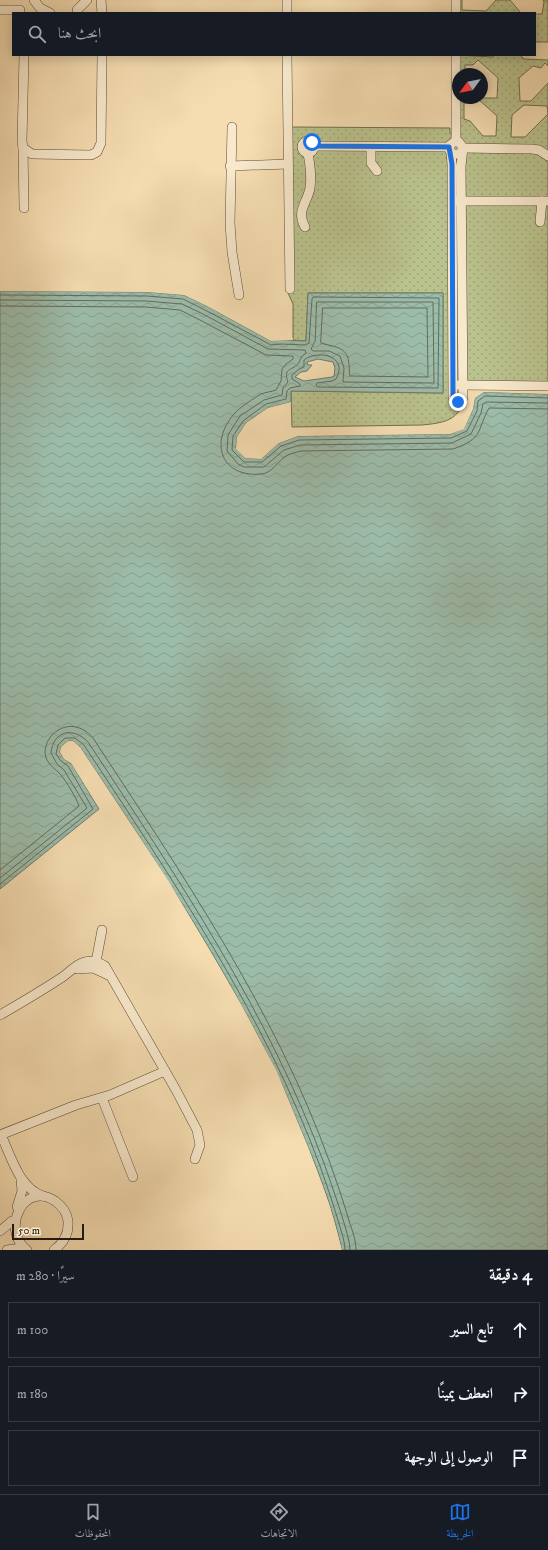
<!DOCTYPE html>
<html lang="ar">
<head>
<meta charset="utf-8">
<style>
  :root { --surface:#171b24; --page:#242831; --text:#f1f3f6; --muted:#9ea1a6; --line:#363941; --accent:#1a73e8 }
  body { margin:0; font-family:"IM FELL DW Pica",Amiri,serif; background:var(--page); color:var(--text); direction:rtl }
  .compass { position:absolute; left:452px; top:68px; width:36px; height:36px; border-radius:50%; background:var(--surface); box-shadow:0 2px 10px #0003; rotate:237deg }
  .scale { position:absolute; left:12px; bottom:10px; width:72px; box-sizing:border-box; padding-left:4px; border:2px solid #271b12; border-top:0; font-size:11px; line-height:14px; white-space:nowrap; color:#271b12; -webkit-text-stroke:3px #f8e9cc; paint-order:stroke }
  .stop { position:absolute; width:12px; height:12px; margin:-9px; border:3px solid #1a73e8; border-radius:50%; background:#fff }
  .stop.end { background:#1a73e8; border-color:#fff; box-shadow:0 1px 4px #0008 }
  .list { margin:0; padding:0; list-style:none }
  h2 { display:flex; justify-content:space-between; align-items:center; height:52px; margin:0; padding:0 16px; font-size:17px }
  h2 small { font-size:13px; font-weight:400; color:var(--muted) }
  .list li { display:grid; grid-template-columns:26px 1fr auto; gap:12px; align-items:center; box-sizing:border-box; height:56px; margin:0 8px 8px; padding:0 8px; border:1px solid var(--line); border-radius:0px }
  .list b { display:block; font-size:15px; white-space:nowrap }
  .list em { font-size:13px; font-style:normal; color:var(--muted) }
  .icon { flex:none; width:22px; height:22px; fill:none; stroke:currentColor; stroke-width:2; stroke-linecap:round; stroke-linejoin:round }
  .map { position:relative; flex:none; width:548px; height:1250px; overflow:hidden; direction:ltr }
  .search { position:absolute; background:var(--surface); box-shadow:0 2px 10px #0003; left:12px; right:12px; top:12px; height:44px; display:flex; align-items:center; gap:10px; box-sizing:border-box; padding:0 14px; border-radius:0px; color:var(--muted); font-size:15px }
  .sheet { height:244px; background:var(--surface) }
  nav { display:flex; justify-content:space-around; align-items:center; box-sizing:border-box; height:56px; border-top:1px solid var(--line); background:var(--surface); font-size:11px; color:var(--muted) }
  nav a { display:grid; justify-items:center; gap:2px }
  nav .on { color:var(--accent) }
  .map>svg:first-child { display:block }
</style>
</head>
<body>
<div class="map">
<svg width="548" height="1250" viewBox="0 0 548 1250">
  <defs>
    <pattern id="grass-dots" width="8" height="8" patternUnits="userSpaceOnUse"><rect width="8" height="8" fill="#bac28d"/><path d="M2 2h.1M6 6h.1" fill="none" stroke="#a0a679" stroke-width="1.8" stroke-linecap="round"/></pattern>
    <pattern id="water-waves" width="16" height="10" patternUnits="userSpaceOnUse"><rect width="16" height="10" fill="#9cbcaa"/><path d="M0 5q4-4 8 0t8 0" fill="none" stroke="#86a191"/></pattern>
  </defs>
  <rect width="100%" height="100%" fill="#f5ddb1"/>
  <filter id="stains"><feTurbulence type="fractalNoise" baseFrequency=".005" numOctaves="4"/><feColorMatrix values="0 0 0 0 .2 0 0 0 0 .09 0 0 0 0 .02 0 0 0 .5 -.17"/></filter>
  <radialGradient id="worn" r=".72"><stop offset=".6" stop-color="#630" stop-opacity="0"/><stop offset="1" stop-color="#630" stop-opacity=".3"/></radialGradient>
  <g fill="url(#grass-dots)" stroke="#706e50" fill-rule="evenodd">
    <polygon points="458,0 462,0 462,10 486,11 496,0 510,0 521,13 458,13"/>
    <polygon points="543,0 548,0 548,42 535,42 535,14 542,14 544,2"/>
    <path d="M458,55L493,57L494,55H520L524,59L548,60V66L545,63L541,68L533,66L519,78L520,101H531L548,83V386L468,384C461,416 456,422 422,425L292,427L291,391L443,393V293H308L306,341L293,340V304L288,293L292,127L450,128V134L461,135L459,127L458,98H482V95L484,98H497L498,78L478,60L473,65H465V74H458ZM477,98L497,116L496,136H483L470,121L464,119V103H472ZM524,105L547,106L548,114L525,137H511L512,115Z"/>
  </g>
  <path fill="url(#water-waves)" stroke="#6d7c6d" fill-rule="evenodd" d="M0,291L147,292L184,295L207,306L271,341L280,340L306,341L308,293H443V393L291,391V402L268,408L246,423L237,437L236,448L245,458L261,459L279,443L298,436L450,434L464,428L473,409L475,398L484,392L548,394V1250H342C333,1207 316,1165 299,1125C291,1107 285,1089 276,1072C221,958 150,852 80,747L73,741H68L61,747L60,752L64,759L71,763L99,809L0,889ZM318,359L333,362L335,368L334,376L332,377L304,381L295,377L301,372L307,371L312,365H308L307,362Z"/>
  <g fill="#f5ddb1">
    <polygon points="0,289 147,290 184,293 208,304 271,339 293,338 293,340 271,341 207,306 184,295 147,292 0,291"/>
    <polygon points="483,391 548,392 548,394 484,392 475,398 473,409 464,429 450,434 298,436 279,443 261,459 245,458 236,449 237,437 246,423 268,408 291,402 291,404 269,409 247,425 239,438 238,448 246,456 260,457 278,441 298,434 449,432 462,427 471,409 473,397"/>
    <polygon points="68,741 73,741 80,747 168,880 241,1004 277,1072 308,1147 330,1207 342,1250 340,1250 328,1207 306,1148 275,1073 240,1005 166,881 79,748 72,743 68,743 63,748 62,752 65,757 72,761 101,808 101,811 71,763 64,759 60,752 61,747"/>
  </g>
  <g fill="none" stroke-linecap="round" stroke-linejoin="round">
    <g stroke="#626c5e" stroke-width="1">
      <path d="M0,295L147,296L183,299L205,310L271,345L281,344L306,345L309,343L312,299L313,297L439,298L438,388L318,387L316,385L317,383L332,381L336,379C349,356 318,349 304,360V367L299,369L292,375V379L300,384V386L290,388L287,391L286,399L266,404L243,421L233,436L232,450L244,462H262L281,446L299,440L451,438L467,431L477,411L478,401L485,396L548,398"/>
      <path d="M0,300L146,301L182,304L203,314L268,349L305,350L306,353C300,357 301,359 298,364C291,371 283,368 288,382L283,388L282,395L264,400L240,416L228,435L227,451L238,464L244,467H264L284,450L300,445L452,443L471,434L481,413L483,404L486,402L548,403"/>
      <polygon points="317,302 433,302 434,383 343,382 344,368 340,356 329,351 313,351 311,349 315,341"/>
      <path d="M0,306L146,307L180,310L200,320L266,355L293,356V359L286,364L282,369L281,381L276,390C271,392 266,392 261,394C253,399 240,407 234,414C209,443 221,478 262,474C272,473 278,461 286,456C290,454 296,452 301,451L453,449C484,438 476,432 489,408L548,409"/>
      <path d="M323,308H427L428,377L350,376C348,365 352,352 336,347C331,345 325,345 321,343Z"/>
      <path d="M0,870L79,806C77,799 66,781 61,775C55,768 46,764 45,753C45,746 48,739 53,734C66,722 82,725 93,738C182,874 275,1010 330,1163C337,1183 344,1203 350,1224C353,1232 356,1241 356,1250"/>
      <path d="M0,878L87,808L64,770L57,764L51,753C53,731 73,726 88,742C177,877 269,1013 325,1166C332,1186 339,1206 345,1226C347,1234 350,1242 350,1250"/>
      <path d="M0,884L93,809L68,766L61,761L56,754L58,745L65,738H75L84,745C172,879 264,1014 320,1166C327,1186 334,1206 340,1227C342,1234 345,1242 345,1250"/>
    </g>
    <g stroke="#5a4c3a" stroke-width="10">
      <g id="minor">
        <polyline points="34,0 40,8 50,13"/>
        <polyline points="101,0 102,13"/>
        <polyline points="287,0 287,13"/>
        <polyline points="456,0 456,13"/>
        <polyline points="0,10 20,10"/>
        <polyline points="77,10 87,0"/>
        <polyline points="24,55 22,141 23,148 32,154 91,155 97,152 101,143 102,55"/>
        <polyline points="287,55 290,289"/>
        <polyline points="456,55 456,141"/>
        <polyline points="232,127 230,223 232,252 239,295"/>
        <circle cx="308" cy="147" r="6"/>
        <polyline points="315,146 449,147"/>
        <polyline points="371,147 371,163 377,171"/>
        <polyline points="23,148 24,208"/>
        <polyline points="463,148 532,149 539,150 548,156"/>
        <polyline points="451,152 452,164 453,397 458,402 462,400 463,397 461,166 463,148 459,142 454,142 450,145 450,151 453,154 459,154 462,151"/>
        <polyline points="230,166 288,164"/>
        <polyline points="456,201 548,201"/>
        <polyline points="540,222 542,201"/>
        <path d="M305,227C296,210 307,204 310,188C312,176 310,164 308,153"/>
        <polyline points="458,385 548,386"/>
        <polyline points="96,962 102,930"/>
        <polyline points="77,969 93,968 108,975"/>
        <path d="M0,1015C21,1003 41,991 61,978C69,973 76,964 84,962C92,960 99,962 105,966L176,1090L197,1130L200,1145L195,1159"/>
        <polyline points="102,1098 133,1177"/>
        <polyline points="0,1135 76,1105 110,1095 165,1071"/>
        <path d="M1,1135C11,1156 19,1188 43,1196"/>
        <polyline points="17,1207 22,1191 21,1179"/>
        <polyline points="0,1231 12,1221"/>
        <polyline points="7,1250 22,1248"/>
        <path d="M27,1250C0,1230 24,1180 55,1201C62,1206 67,1213 68,1221C69,1233 64,1243 54,1250"/>
      </g>
    </g>
    <use href="#minor" stroke="#f8e9cc" stroke-width="9"/>
  </g>
  <g fill="none" stroke-linecap="round" stroke-linejoin="round">
    <polyline stroke="#1a73e8" stroke-width="5" points="312,142 314,146 449,147 452,164 453,397 454,399 458,402"/>
  </g>
  <rect width="100%" height="100%" filter="url(#stains)"/>
  <rect width="100%" height="100%" fill="url(#worn)"/>
</svg>
<svg class="compass" viewBox="-18 -18 36 36"><path d="M0-13l5 13h-10z" fill="#e53935"/><path d="M0 13l5-13h-10z" fill="#9ea1a6"/></svg>
<div class="scale">50 m</div>
<div class="stop" style="left:312px;top:142px"></div>
<div class="stop end" style="left:458px;top:402px"></div>
<div class="search"><svg class="icon" aria-label="search" viewBox="0 0 24 24"><circle cx="10" cy="10" r="6"/><path d="M15 15l6 6"/></svg>ابحث هنا</div>
</div>
<section class="sheet">
<h2>4 دقيقة<small>سيرًا · 280 m</small></h2>
<ul class="list">
<li><svg class="icon" aria-label="ahead" viewBox="0 0 24 24"><path d="M12 20V5M6 11l6-6 6 6"/></svg><div><b>تابع السير</b></div><em>100 m</em></li>
<li><svg class="icon" aria-label="right" viewBox="0 0 24 24"><path d="M7 20v-9h11M14 6l5 5-5 5"/></svg><div><b>انعطف يمينًا</b></div><em>180 m</em></li>
<li><svg class="icon" aria-label="arrive" viewBox="0 0 24 24"><path d="M6 21V4h12l-3 4 3 4H6"/></svg><div><b>الوصول إلى الوجهة</b></div></li>
</ul>
</section>
<nav>
<a class="on"><svg class="icon" aria-label="map" viewBox="0 0 24 24"><path d="M3 6l6-2 6 2 6-2v14l-6 2-6-2-6 2zM9 4v14M15 6v14"/></svg>الخريطة</a>
<a><svg class="icon" aria-label="directions" viewBox="0 0 24 24"><path d="M12 3l9 9-9 9-9-9zM9 14v-3h6M13 9l2 2-2 2"/></svg>الاتجاهات</a>
<a><svg class="icon" aria-label="saved" viewBox="0 0 24 24"><path d="M7 4h10v16l-5-4-5 4z"/></svg>المحفوظات</a>
</nav>
</body>
</html>
